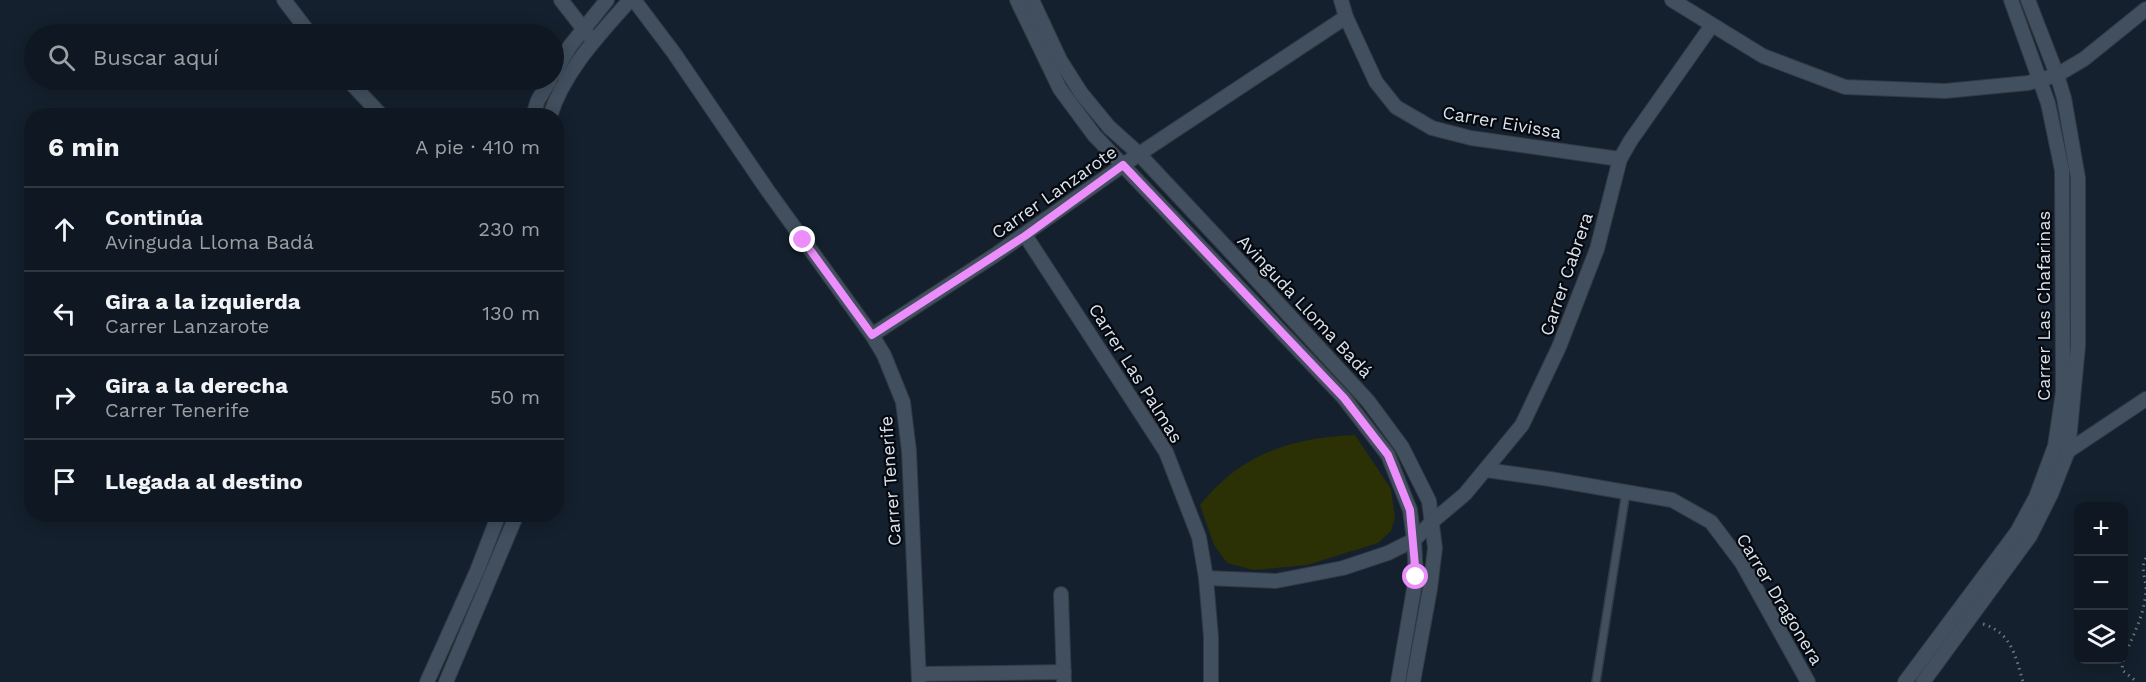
<!DOCTYPE html>
<html lang="es">
<head>
<meta charset="utf-8">
<style>
  :root { --surface:#0f1822; --page:#18212a; --text:#f1f3f6; --muted:#9ba0a5; --line:#2f3740 }
  body { margin:0; font-family:"Work Sans",sans-serif; background:var(--page); color:var(--text) }
  .controls { position:absolute; right:18px; bottom:18px; display:grid; overflow:hidden; border-radius:12px; box-shadow:0 3px 15px #0003 }
  .controls button { width:54px; height:54px; display:grid; place-items:center; padding:0; border:0; border-bottom:2px solid var(--line); background:var(--surface); color:var(--text); font:30px sans-serif }
  .stop { position:absolute; width:18px; height:18px; margin:-14px; border:4px solid #eb8dfb; border-radius:50%; background:#fff }
  .stop.end { background:#eb8dfb; border-color:#fff; box-shadow:0 2px 6px #0008 }
  .list { margin:0; padding:0; list-style:none }
  h2 { display:flex; justify-content:space-between; align-items:center; height:78px; margin:0; padding:0 24px; font-size:26px }
  h2 small { font-size:20px; font-weight:400; color:var(--muted) }
  .list li { display:grid; grid-template-columns:39px 1fr auto; gap:18px; align-items:center; box-sizing:border-box; height:84px; padding:0 24px; border-top:2px solid var(--line) }
  .list b { display:block; font-size:22px; white-space:nowrap }
  .list p { margin:0; font-size:20px; white-space:nowrap; color:var(--muted) }
  .list em { font-size:20px; font-style:normal; color:var(--muted) }
  .icon { flex:none; width:33px; height:33px; fill:none; stroke:currentColor; stroke-width:2; stroke-linecap:round; stroke-linejoin:round }
  .map { position:relative; flex:none; width:2146px; height:682px; overflow:hidden }
  .search { position:absolute; background:var(--surface); box-shadow:0 3px 15px #0003; left:24px; top:24px; width:540px; height:66px; display:flex; align-items:center; gap:15px; box-sizing:border-box; padding:0 21px; border-radius:33px; color:var(--muted); font-size:22px }
  .panel { position:absolute; background:var(--surface); box-shadow:0 3px 15px #0003; left:24px; top:108px; width:540px; height:414px; border-radius:24px }
  .map>svg:first-child { display:block }
</style>
</head>
<body>
<div class="map">
<svg width="2146" height="682" viewBox="0 0 2146 682">
  <rect width="100%" height="100%" fill="#14202d"/>
  <path fill="#2b3104" d="M1355,435L1391,489L1395,518L1391,531L1378,543L1307,565L1254,570L1227,563L1214,545L1200,505C1242,453 1291,438 1355,435Z"/>
  <g fill="none" stroke-linecap="round" stroke-linejoin="round">
    <g stroke="#323943" stroke-width="10">
      <polyline id="service" points="1596,682 1626,492"/>
    </g>
    <g stroke="#323943" stroke-width="16">
      <g id="minor">
        <polyline points="284,0 310,34"/>
        <polyline points="561,0 589,36"/>
        <polyline points="634,0 674,53 768,191 872,335 884,355 903,402 909,451 919,682"/>
        <polyline points="1017,0 1060,89 1094,135 1344,398 1388,455 1410,510 1414,540 1416,577 1398,682"/>
        <polyline points="1032,0 1060,60 1081,93 1109,127 1139,154 1228,249 1368,401 1402,447 1429,501 1435,548 1430,589 1413,682"/>
        <polyline points="1341,0 1346,17 1376,82 1396,107 1432,128 1471,138 1620,159"/>
        <polyline points="1672,0 1763,56 1845,87 1945,91 2028,83 2057,75 2084,59 2146,9"/>
        <polyline points="554,74 570,46 607,0"/>
        <polyline points="348,80 382,116"/>
        <polyline points="533,116 538,100 550,80"/>
        <path d="M550,116C564,71 599,35 630,0"/>
        <polyline points="1025,235 1166,452 1199,537 1206,578 1211,637 1211,682"/>
        <polyline points="872,335 995,255 1139,154 1346,17"/>
        <polyline points="2066,450 2068,451 2146,399"/>
        <polyline points="1486,470 1550,479 1672,500 1711,522 1742,563 1808,682"/>
        <polyline points="1206,578 1276,581 1343,568 1388,553 1414,540 1433,521 1465,494 1522,425 1559,347 1597,249 1620,159 1631,140 1712,25"/>
        <polyline points="1061,594 1064,682"/>
        <polyline points="919,674 1064,672"/>
        <polyline points="427,682 477,571 499,514"/>
        <polyline points="446,682 517,514"/>
        <polyline points="1905,682 2017,532 2036,497 2055,446 2063,392 2062,170 2048,103 2011,0"/>
        <polyline points="1923,682 2030,536 2051,494 2068,451 2078,346 2078,178 2064,98 2057,75 2028,0"/>
      </g>
    </g>
    <g stroke="#6c7681" stroke-width="3" stroke-dasharray="1.5 4.5" stroke-linecap="butt">
      <path d="M1983,624C2011,632 2016,657 2023,682"/>
      <path d="M2124,657C2133,636 2145,613 2146,590C2146,578 2140,569 2146,558"/>
      <polyline points="2123,660 2122,670 2137,682"/>
    </g>
    <use href="#service" stroke="#414f5e" stroke-width="7"/>
    <use href="#minor" stroke="#414f5e" stroke-width="14"/>
  </g>
  <g fill="none" stroke-linecap="round" stroke-linejoin="round">
    <polyline stroke="#eb8dfb" stroke-width="8" points="803,240 872,335 1025,236 1123,165 1344,398 1388,455 1410,510 1416,577"/>
  </g>
  <g text-anchor="middle" dominant-baseline="central" stroke-width="4.5" stroke-linejoin="round" paint-order="stroke">
    <g font-size="18" fill="#dae2eb" stroke="#05090f">
      <text transform="translate(1502 122) rotate(10)">Carrer Eivissa</text>
      <text transform="translate(1054 192) rotate(-35)">Carrer Lanzarote</text>
      <text transform="translate(1566 274) rotate(-71)">Carrer Cabrera</text>
      <text transform="translate(1305 306) rotate(47)">Avinguda Lloma Badá</text>
      <text transform="translate(2043 306) rotate(-90)">Carrer Las Chafarinas</text>
      <text transform="translate(1136 373) rotate(58)">Carrer Las Palmas</text>
      <text transform="translate(890 481) rotate(-94)">Carrer Tenerife</text>
      <text transform="translate(1780 599) rotate(59)">Carrer Dragonera</text>
    </g>
  </g>
</svg>
<div class="controls">
<button>+</button>
<button>−</button>
<button><svg class="icon" aria-label="layers" viewBox="0 0 24 24"><path d="M12 4l9 5-9 5-9-5zM3 14l9 5 9-5"/></svg></button>
</div>
<div class="stop" style="left:1416px;top:577px"></div>
<div class="stop end" style="left:803px;top:240px"></div>
<div class="search"><svg class="icon" aria-label="search" viewBox="0 0 24 24"><circle cx="10" cy="10" r="6"/><path d="M15 15l6 6"/></svg>Buscar aquí</div>
<section class="panel">
<h2>6 min<small>A pie · 410 m</small></h2>
<ul class="list">
<li><svg class="icon" aria-label="ahead" viewBox="0 0 24 24"><path d="M12 20V5M6 11l6-6 6 6"/></svg><div><b>Continúa</b><p>Avinguda Lloma Badá</p></div><em>230 m</em></li>
<li><svg class="icon" aria-label="left" viewBox="0 0 24 24"><path d="M17 20v-9H6M10 6l-5 5 5 5"/></svg><div><b>Gira a la izquierda</b><p>Carrer Lanzarote</p></div><em>130 m</em></li>
<li><svg class="icon" aria-label="right" viewBox="0 0 24 24"><path d="M7 20v-9h11M14 6l5 5-5 5"/></svg><div><b>Gira a la derecha</b><p>Carrer Tenerife</p></div><em>50 m</em></li>
<li><svg class="icon" aria-label="arrive" viewBox="0 0 24 24"><path d="M6 21V4h12l-3 4 3 4H6"/></svg><div><b>Llegada al destino</b></div></li>
</ul>
</section>
</div>
</body>
</html>
